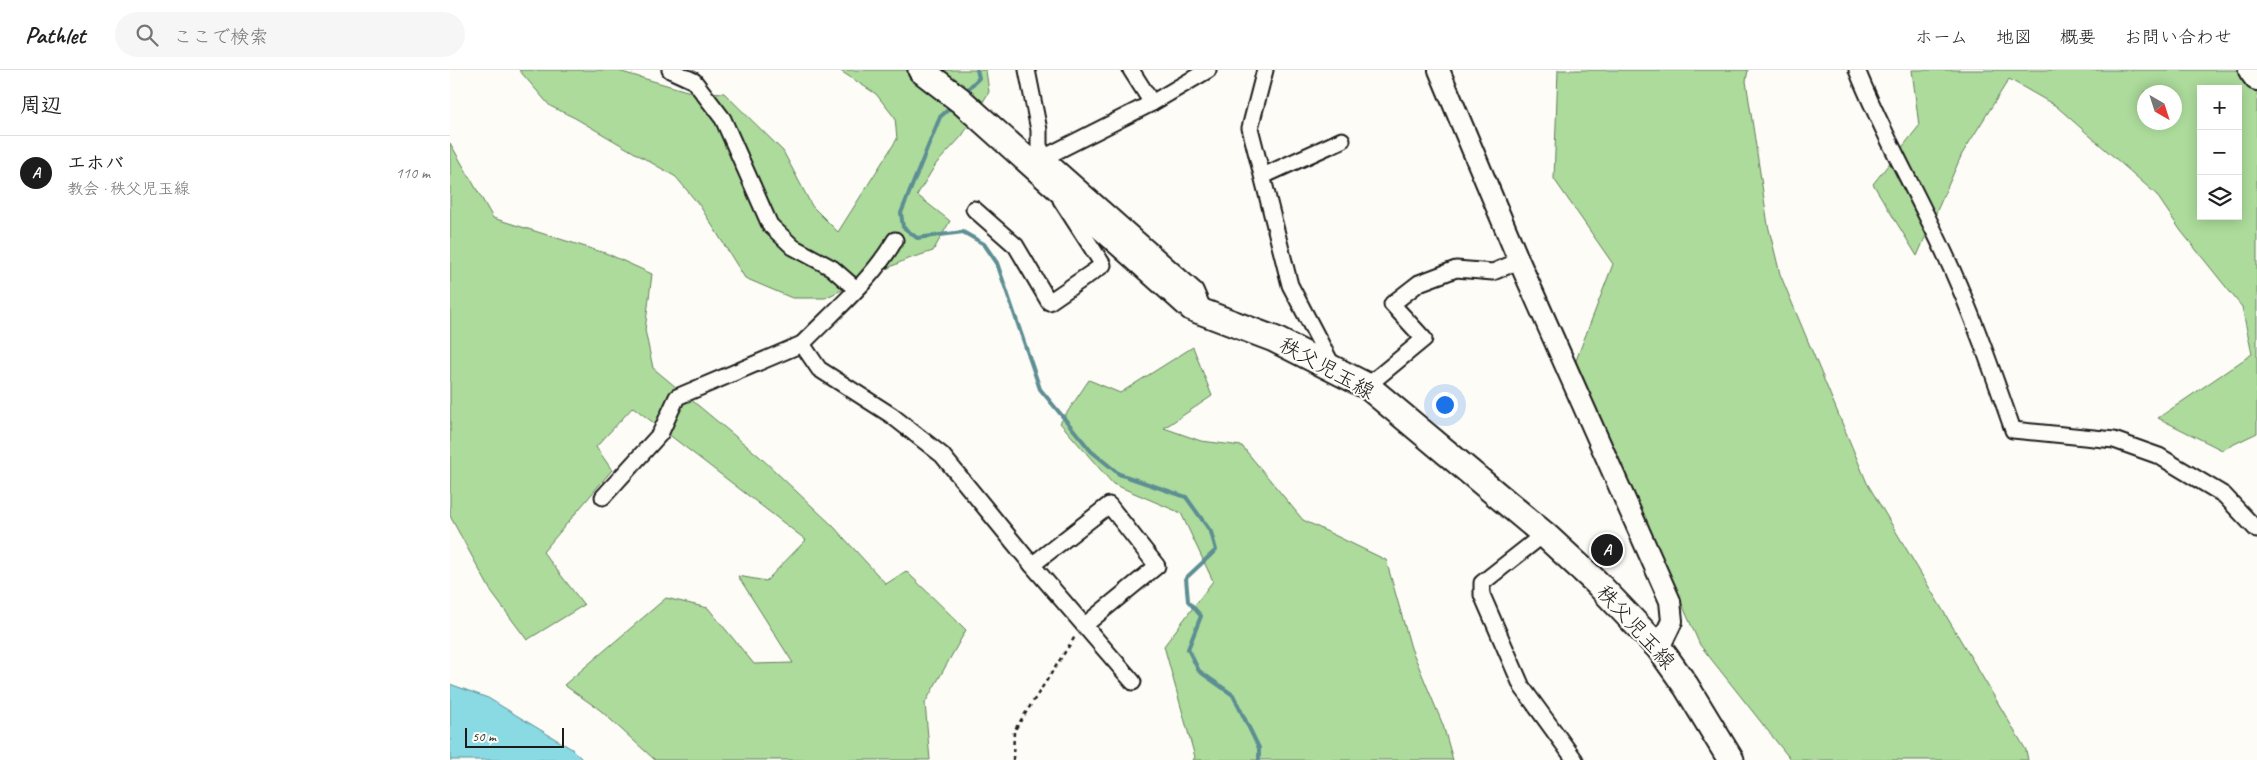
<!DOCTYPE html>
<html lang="ja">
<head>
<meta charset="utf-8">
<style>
  :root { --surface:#fff; --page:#f6f6f6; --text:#222; --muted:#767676; --line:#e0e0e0; --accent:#1c1c1c }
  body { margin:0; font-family:Caveat,"Klee One",sans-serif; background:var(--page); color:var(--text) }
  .controls { position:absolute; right:15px; top:15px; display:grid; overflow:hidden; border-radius:0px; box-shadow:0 2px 12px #0003 }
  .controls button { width:45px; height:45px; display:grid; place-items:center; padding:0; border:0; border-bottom:1px solid var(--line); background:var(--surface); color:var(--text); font:25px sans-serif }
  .compass { position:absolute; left:1687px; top:15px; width:45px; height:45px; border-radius:50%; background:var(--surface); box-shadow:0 2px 12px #0003; rotate:141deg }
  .scale { position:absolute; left:15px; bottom:12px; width:99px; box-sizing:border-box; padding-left:5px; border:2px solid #1c1c1c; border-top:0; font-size:14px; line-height:18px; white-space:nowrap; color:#1c1c1c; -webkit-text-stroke:4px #fdfcf7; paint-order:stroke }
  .you { position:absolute; left:994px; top:334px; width:18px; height:18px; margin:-12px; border:4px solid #fff; border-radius:50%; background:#1a73e8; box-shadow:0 0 0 8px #1a73e833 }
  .badge { display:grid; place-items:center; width:32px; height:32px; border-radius:50%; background:var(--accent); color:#fff; font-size:16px; font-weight:700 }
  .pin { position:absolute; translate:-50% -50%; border:2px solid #fff; box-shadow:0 1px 5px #0006 }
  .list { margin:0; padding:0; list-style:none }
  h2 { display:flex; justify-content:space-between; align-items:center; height:65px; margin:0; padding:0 20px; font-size:21px }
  h2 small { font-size:16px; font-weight:400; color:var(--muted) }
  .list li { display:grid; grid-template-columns:32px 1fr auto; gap:15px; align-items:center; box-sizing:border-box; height:75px; padding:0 20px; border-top:1px solid var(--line) }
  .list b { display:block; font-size:19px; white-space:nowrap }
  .list p { margin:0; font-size:16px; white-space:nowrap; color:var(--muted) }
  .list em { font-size:16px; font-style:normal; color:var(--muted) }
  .icon { flex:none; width:28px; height:28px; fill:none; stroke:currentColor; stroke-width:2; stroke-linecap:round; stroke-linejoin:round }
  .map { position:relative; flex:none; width:1807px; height:690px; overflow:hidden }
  header { display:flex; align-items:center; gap:30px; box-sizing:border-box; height:70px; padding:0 25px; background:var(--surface); border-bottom:1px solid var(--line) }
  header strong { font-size:24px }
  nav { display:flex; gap:28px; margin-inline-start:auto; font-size:18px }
  .search { width:350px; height:45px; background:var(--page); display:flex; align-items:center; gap:12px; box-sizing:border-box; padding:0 18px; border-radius:28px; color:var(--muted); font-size:19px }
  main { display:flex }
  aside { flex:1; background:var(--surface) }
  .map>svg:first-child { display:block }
</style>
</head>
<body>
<header>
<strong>Pathlet</strong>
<div class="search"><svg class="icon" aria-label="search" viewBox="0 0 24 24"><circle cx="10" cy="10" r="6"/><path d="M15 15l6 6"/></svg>ここで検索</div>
<nav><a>ホーム</a><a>地図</a><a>概要</a><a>お問い合わせ</a></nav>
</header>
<main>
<aside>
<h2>周辺<small></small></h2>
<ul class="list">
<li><span class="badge">A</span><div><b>エホバ</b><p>教会 · 秩父児玉線</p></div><em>110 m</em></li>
</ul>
</aside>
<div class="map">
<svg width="1807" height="690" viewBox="0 0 1807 690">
  <rect width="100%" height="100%" fill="#fdfcf7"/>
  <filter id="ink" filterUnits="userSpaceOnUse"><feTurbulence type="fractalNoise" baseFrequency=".02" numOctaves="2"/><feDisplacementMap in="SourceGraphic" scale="10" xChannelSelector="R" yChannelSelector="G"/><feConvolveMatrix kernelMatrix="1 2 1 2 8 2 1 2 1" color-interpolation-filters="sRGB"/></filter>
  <g filter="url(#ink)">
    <g fill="#acdb9b" stroke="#647c5c" fill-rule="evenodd">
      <polygon points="69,0 165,0 237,21 274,23 333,81 362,136 388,162 447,69 445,48 426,24 389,0 536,0 539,22 512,66 486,94 467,125 500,151 483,181 455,190 375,228 342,228 295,208 250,136 226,107 125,48 100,36"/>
      <polygon points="1108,0 1298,0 1296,11 1318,155 1330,204 1417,413 1576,680 1578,690 1341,690 1250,575 1125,293 1163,194 1104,109"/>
      <path d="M1462,0H1807V363L1772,380L1708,348L1802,284L1792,237L1731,161L1706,124L1606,36L1559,9L1512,84L1467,186L1423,114L1469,56ZM1751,19H1788V146H1751ZM1694,22H1724V52H1694Z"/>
      <polygon points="0,73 43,148 158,184 202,204 195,260 203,298 309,386 383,456 436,514 456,501 516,560 475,633 480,690 205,690 150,640 114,615 216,528 258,538 304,594 343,593 288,506 316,511 356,470 183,337 146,377 162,400 93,482 134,535 77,570 42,523 0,446"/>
      <polygon points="743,277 762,326 714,358 751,371 792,376 853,450 936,490 961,578 993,655 1003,690 743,690 745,687 714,576 763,511 731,443 663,414 610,353 639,310 670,323"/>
    </g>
    <polygon fill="#89dae2" stroke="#5d8e93" points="0,614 38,628 122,679 133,690 0,690"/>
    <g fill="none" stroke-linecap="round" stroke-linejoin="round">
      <g stroke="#5d8e93" stroke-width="4">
        <polyline points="517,20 529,8 527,0"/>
        <polyline points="500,38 490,47 451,143 453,157 467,168 513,162 534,174 547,193 590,319 641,381 669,404 736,427 761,462 766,480 736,508 738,531 751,546 738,579 749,601 783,625 809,678 809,690"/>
      </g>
      <g stroke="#1c1c1c" stroke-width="19">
        <g id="minor">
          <polyline points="220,0 244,11 273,49 320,155 343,177 382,198 406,219"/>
          <polyline points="577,0 589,60 589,76 595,87 745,220 755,243"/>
          <polyline points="681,0 702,33"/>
          <polyline points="815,0 800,58 840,215 883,297"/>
          <path d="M1407,0C1432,63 1466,121 1494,182C1521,240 1542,300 1563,360L1664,370L1709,386L1774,425L1807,460"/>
          <polyline points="595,87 702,33 758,0"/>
          <polyline points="813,106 892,70"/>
          <polyline points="524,139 566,176 599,232 653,195 611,130"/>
          <path d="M445,170C422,210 384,241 352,274L369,299L441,345L492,385L582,495L683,612"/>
          <polyline points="917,316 974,269 942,234 969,213 1006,199 1043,202 1069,191"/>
          <polyline points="153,427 210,364 227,327 352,274"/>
          <polyline points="1094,464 1032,513 1032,525 1072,617 1125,690"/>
          <polyline points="582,495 659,435 707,496 635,555"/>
        </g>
      </g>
      <g stroke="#1c1c1c" stroke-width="24">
        <polyline id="tertiary" points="989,0 1069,191 1220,531 1222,551 1209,578"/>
      </g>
      <g stroke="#1c1c1c" stroke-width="29">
        <polyline id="primary" points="471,0 510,30 742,238 824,269 917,316 1094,464 1146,512 1209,578 1236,616 1281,690"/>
      </g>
      <g stroke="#1c1c1c" stroke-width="30">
        <polyline id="trunk" points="1802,0 1807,7"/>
      </g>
      <polyline stroke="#1c1c1c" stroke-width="2.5" stroke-dasharray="4 4" stroke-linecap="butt" points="563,690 564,661 626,565"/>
      <use href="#minor" stroke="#fdfcf7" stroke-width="15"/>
      <use href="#tertiary" stroke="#fdfcf7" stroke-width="20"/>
      <use href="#primary" stroke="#fdfcf7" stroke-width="25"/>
      <use href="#trunk" stroke="#fdfcf7" stroke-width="26"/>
    </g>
  </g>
  <g text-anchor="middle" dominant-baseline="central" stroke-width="4" stroke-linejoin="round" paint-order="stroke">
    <g font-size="21" fill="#1c1c1c" stroke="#fdfcf7">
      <text transform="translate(877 298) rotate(29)">秩父児玉線</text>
      <text transform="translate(1186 557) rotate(48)">秩父児玉線</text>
    </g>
  </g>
</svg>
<div class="controls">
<button>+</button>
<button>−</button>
<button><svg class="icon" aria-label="layers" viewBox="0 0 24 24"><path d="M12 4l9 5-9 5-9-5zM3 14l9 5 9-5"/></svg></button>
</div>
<svg class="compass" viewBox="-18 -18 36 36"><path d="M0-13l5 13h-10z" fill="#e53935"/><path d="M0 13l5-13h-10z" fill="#767676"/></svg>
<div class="scale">50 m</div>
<div class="you"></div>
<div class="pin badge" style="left:1157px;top:480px">A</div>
</div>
</main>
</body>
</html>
